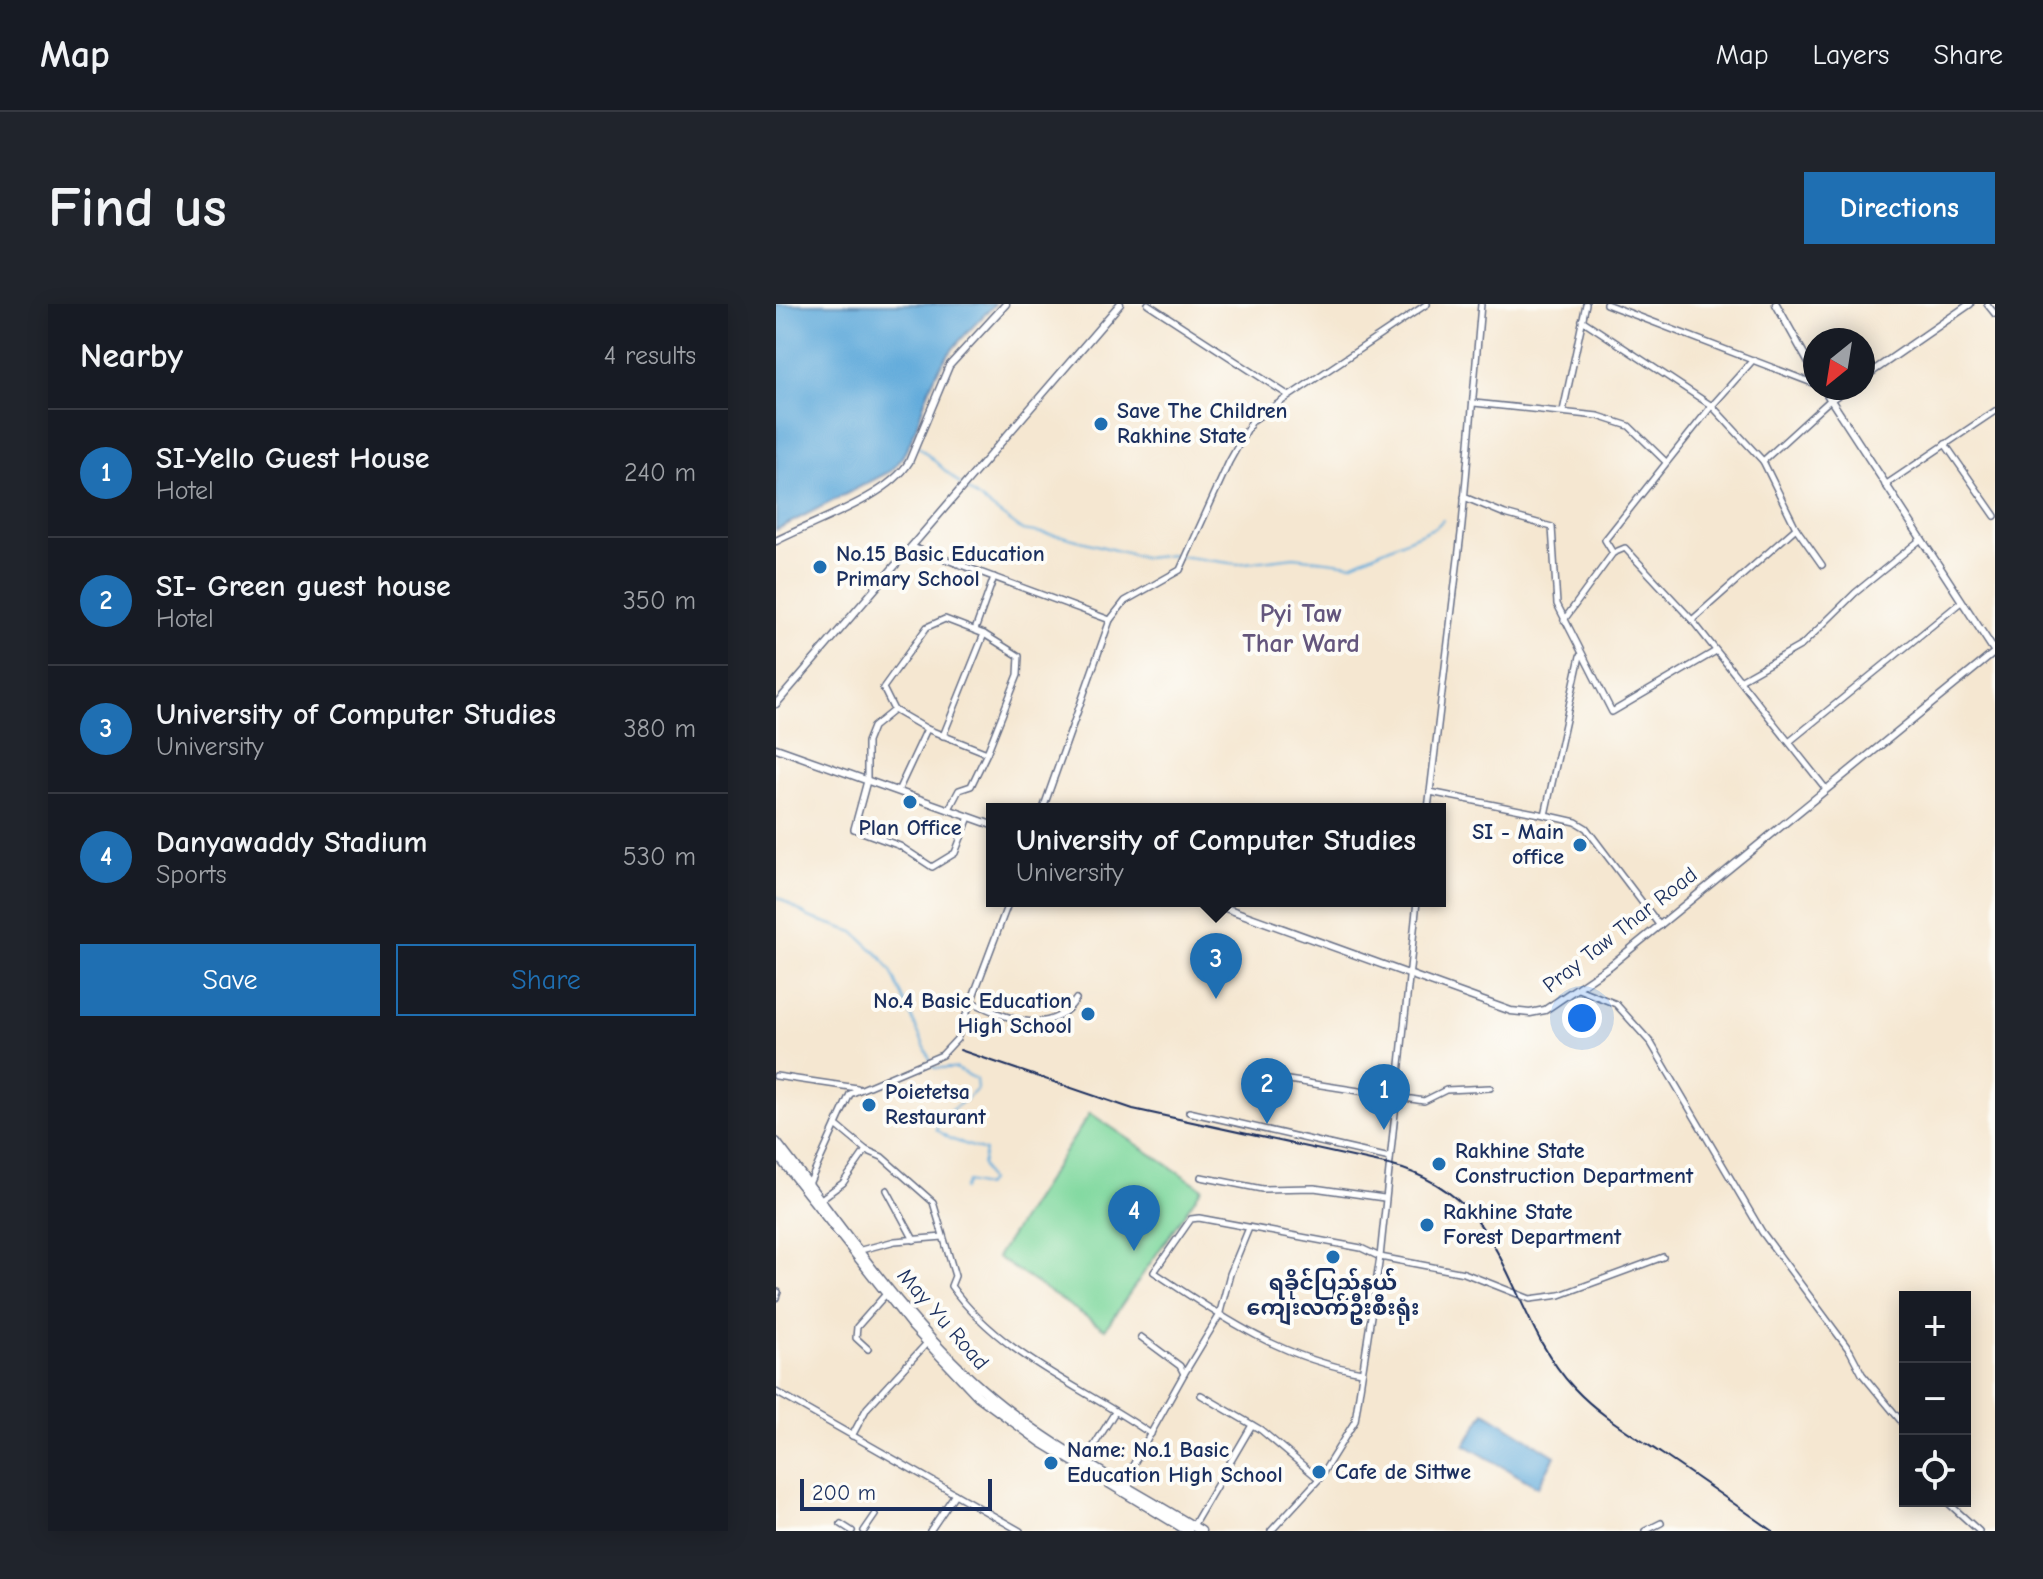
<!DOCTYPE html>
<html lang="en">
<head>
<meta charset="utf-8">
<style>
  :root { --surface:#171b24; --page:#20242c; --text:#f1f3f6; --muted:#9ea1a6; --line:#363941; --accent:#1f6fb2 }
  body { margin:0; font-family:"Comic Neue","Noto Sans Myanmar",sans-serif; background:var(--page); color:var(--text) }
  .controls { position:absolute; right:24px; bottom:24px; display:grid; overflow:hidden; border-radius:0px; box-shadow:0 4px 20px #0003 }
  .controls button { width:72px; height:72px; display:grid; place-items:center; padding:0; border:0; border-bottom:2px solid var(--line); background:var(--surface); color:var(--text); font:40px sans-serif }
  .compass { position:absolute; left:1027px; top:24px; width:72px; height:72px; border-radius:50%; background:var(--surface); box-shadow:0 4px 20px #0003; rotate:210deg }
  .scale { position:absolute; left:24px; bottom:20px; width:192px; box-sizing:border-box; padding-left:8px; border:4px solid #1b2f5e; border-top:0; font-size:22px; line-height:28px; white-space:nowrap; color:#1b2f5e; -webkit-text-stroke:6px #fdfcf7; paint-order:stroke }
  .you { position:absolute; left:806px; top:714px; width:28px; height:28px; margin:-20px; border:6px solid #fff; border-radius:50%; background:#1a73e8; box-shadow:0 0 0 12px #1a73e833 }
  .badge { display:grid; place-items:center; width:52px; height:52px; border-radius:50%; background:var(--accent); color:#fff; font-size:26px; font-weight:700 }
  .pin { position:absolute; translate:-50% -66px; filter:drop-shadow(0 2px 4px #0008) }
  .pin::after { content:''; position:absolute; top:42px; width:28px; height:24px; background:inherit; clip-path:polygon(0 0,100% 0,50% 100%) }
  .popup { position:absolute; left:210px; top:499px; width:460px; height:104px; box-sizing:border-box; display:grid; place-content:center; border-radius:0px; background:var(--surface); filter:drop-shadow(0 2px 6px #0005); font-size:26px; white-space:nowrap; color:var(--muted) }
  .popup b { font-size:30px; color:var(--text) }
  .popup::after { content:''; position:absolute; left:50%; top:100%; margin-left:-16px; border:16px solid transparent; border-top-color:var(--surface) }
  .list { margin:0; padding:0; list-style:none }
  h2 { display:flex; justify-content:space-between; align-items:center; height:104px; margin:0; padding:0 32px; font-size:34px }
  h2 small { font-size:26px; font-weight:400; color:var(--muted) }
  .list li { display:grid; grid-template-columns:52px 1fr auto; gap:24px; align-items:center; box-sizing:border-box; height:128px; padding:0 32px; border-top:2px solid var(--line) }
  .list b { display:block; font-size:30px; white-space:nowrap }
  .list p { margin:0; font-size:26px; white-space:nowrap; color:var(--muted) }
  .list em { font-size:26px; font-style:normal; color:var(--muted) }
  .actions { display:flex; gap:16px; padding:24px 32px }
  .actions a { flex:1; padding:18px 0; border:2px solid var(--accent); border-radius:0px; text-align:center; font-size:28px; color:var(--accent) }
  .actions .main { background:var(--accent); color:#fff }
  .icon { flex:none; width:44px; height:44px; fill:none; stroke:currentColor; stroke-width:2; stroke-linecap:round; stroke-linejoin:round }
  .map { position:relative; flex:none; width:1219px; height:1227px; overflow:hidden; border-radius:0px }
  header { display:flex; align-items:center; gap:48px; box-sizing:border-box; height:112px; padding:0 40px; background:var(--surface); border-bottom:2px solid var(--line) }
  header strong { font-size:38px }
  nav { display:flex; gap:44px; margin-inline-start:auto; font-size:28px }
  .intro { display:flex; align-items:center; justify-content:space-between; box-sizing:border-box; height:192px; padding:0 48px }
  h1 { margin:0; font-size:56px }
  .button { padding:20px 36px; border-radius:0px; background:var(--accent); color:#fff; font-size:28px; font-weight:700 }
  main { display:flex; gap:48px; padding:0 48px }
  aside { flex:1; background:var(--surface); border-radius:0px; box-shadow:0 4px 20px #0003 }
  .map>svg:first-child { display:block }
</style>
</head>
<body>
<header>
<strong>Map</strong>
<nav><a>Map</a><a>Layers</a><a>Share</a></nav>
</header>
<div class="intro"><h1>Find us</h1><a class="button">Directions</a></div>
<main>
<aside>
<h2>Nearby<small>4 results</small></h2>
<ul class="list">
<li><span class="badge">1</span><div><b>SI-Yello Guest House</b><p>Hotel</p></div><em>240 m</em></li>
<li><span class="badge">2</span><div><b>SI- Green guest house</b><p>Hotel</p></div><em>350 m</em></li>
<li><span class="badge">3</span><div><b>University of Computer Studies</b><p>University</p></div><em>380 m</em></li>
<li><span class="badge">4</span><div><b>Danyawaddy Stadium</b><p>Sports</p></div><em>530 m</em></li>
</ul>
<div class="actions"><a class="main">Save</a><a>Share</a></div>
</aside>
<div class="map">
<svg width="1219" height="1227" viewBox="0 0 1219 1227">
  <rect width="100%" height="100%" fill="#fdfcf7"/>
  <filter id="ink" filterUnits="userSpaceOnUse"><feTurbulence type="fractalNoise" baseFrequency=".0125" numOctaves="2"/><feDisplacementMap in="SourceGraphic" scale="16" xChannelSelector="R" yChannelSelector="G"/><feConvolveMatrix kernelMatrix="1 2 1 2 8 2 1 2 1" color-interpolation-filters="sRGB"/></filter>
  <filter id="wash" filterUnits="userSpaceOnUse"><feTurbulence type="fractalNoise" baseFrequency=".006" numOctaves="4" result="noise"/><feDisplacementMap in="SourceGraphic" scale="32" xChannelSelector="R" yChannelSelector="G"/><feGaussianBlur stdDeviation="1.8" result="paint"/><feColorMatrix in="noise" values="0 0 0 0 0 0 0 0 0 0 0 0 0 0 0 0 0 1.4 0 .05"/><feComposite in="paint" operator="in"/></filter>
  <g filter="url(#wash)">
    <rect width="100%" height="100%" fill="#f5e7d1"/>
    <polygon fill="#7fd89e" stroke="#4d847e" stroke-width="2" points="314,809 426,884 329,1025 221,953"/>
    <g fill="#64acdb" stroke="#406e9c" stroke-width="2">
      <path d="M0,0H219C198,22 172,45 159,72C143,104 140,142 115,167L0,226Z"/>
      <polygon points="709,1108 779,1152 762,1183 689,1141"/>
    </g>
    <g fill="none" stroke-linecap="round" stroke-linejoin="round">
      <g stroke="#64acdb" stroke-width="2">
        <polyline points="142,142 185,181"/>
        <polyline points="190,185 246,226 286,232 369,254 396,251 461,260 518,253 575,260 660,223 667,216"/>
        <path d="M0,592L33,613L78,628L105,653L115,667L158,764H179L200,775L201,785C189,800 166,807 160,825L174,835L209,847L206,861L213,878L208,882L191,878L187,885"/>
      </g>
    </g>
  </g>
  <g filter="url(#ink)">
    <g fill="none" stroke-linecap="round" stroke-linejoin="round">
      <g stroke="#676f86" stroke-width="8">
        <g id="minor">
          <polyline points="372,0 512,91"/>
          <polyline points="830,0 1039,80"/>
          <polyline points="1211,0 1219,10"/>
          <polyline points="806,16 936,102 987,157 1020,224 916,316"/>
          <polyline points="977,56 934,104 829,236 837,249 849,244 916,316 1050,485"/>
          <polyline points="698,99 822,112 853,122 890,158"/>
          <polyline points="787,107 810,0"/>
          <polyline points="1169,140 1219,212"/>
          <polyline points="987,157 1054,96"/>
          <polyline points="1109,181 1219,107"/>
          <polyline points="688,193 729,210 776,223 781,300 836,408 940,347"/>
          <polyline points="1020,224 1046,261"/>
          <polyline points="136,243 334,316 267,505"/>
          <polyline points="334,316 349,297 404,266 453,158 476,117 651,0"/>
          <polyline points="788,316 837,249"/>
          <polyline points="199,326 218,273"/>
          <polyline points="964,376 1026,341 1079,289 1144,236"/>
          <polyline points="118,406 97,423 91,438 91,477 78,525 124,542 156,563 179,549 193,513"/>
          <polyline points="167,432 208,330"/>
          <polyline points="1013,438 1185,298"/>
          <polyline points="122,487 151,425"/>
          <polyline points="654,488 769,511 804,352"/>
          <polyline points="173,505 183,486 195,482 211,449 151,425 118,406 107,384 151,323 169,315 208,330 243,352 242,371 211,449"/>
          <polyline points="652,505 686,221 705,0"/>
          <polyline points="769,511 800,518 810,524 884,622"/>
          <polyline points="802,685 840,700 875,739 986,928 1074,1047 1086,1070 1129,1122"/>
          <path d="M196,698C228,713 275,735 300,695"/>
          <polyline points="474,770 648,797 670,786 714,784"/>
          <polyline points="0,772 81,784"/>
          <polyline points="413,808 614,854"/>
          <polyline points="60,821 90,846"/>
          <polyline points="425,873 486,885 538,884 608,894"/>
          <polyline points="33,880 74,790 166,751 181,735 233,597"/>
          <polyline points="111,886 138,936"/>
          <path d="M45,895L67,879L90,846L106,853L157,898L179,972L175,982C225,1052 306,1082 375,1130"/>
          <polyline points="85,946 119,937 167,933"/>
          <polyline points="0,994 2,988"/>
          <polyline points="92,1045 80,1034 81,1023 110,990"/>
          <path d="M586,1068C506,1055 444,1012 378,968L415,915L423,914L585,944L604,953L688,969L754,995L784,991L887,953"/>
          <polyline points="408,1070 443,1012 454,970 473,924"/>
          <polyline points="0,1088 244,1227"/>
          <polyline points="425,1091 485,1126 543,1175"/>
          <polyline points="76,1132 91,1104 151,1039"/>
          <polyline points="309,1156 339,1108"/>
          <polyline points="347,1179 408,1070 404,1062 365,1033"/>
          <polyline points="1170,1197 1203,1227"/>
          <polyline points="65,1220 76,1227"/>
          <polyline points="417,1222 476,1121"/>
          <polyline points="88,1227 99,1211"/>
          <polyline points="154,1227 179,1190"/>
          <polyline points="495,1227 543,1175 579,1117 604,953 641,597"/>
          <polyline points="869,1227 885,1219"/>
        </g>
      </g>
      <g stroke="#676f86" stroke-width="9">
        <g id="tertiary">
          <polyline points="1000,0 1039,70"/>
          <polyline points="1087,74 1194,0"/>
          <polyline points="1054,96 1072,84"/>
          <path d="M0,237C38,217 111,194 133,158L173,62L230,0"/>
          <polyline points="0,400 344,0"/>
          <polyline points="0,444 216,521"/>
          <polyline points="430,597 735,707 754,709 769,706 835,661 1219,348 1047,84"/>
        </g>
      </g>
      <g stroke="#676f86" stroke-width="11">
        <g id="primary">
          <path d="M0,838C64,920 128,1017 206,1085C271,1142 352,1182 425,1227"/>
          <polyline points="0,849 137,1023 202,1092 265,1138 412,1227"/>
        </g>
      </g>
      <use href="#minor" stroke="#fff" stroke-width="5"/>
      <use href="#tertiary" stroke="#fff" stroke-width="6"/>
      <use href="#primary" stroke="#fff" stroke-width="8"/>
      <path stroke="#1b2f5e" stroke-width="2" d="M184,746L357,805L613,861C737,892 727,1008 798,1084C823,1111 856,1130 886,1150C923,1175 960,1201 997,1227"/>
    </g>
  </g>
  <g fill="#1f6fb2" stroke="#fdfcf7" stroke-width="3">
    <circle cx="325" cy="120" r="8"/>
    <circle cx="44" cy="263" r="8"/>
    <circle cx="134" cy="498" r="8"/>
    <circle cx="804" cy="541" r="8"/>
    <circle cx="312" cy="710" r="8"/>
    <circle cx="93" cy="801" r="8"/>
    <circle cx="663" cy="860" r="8"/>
    <circle cx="651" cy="921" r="8"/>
    <circle cx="557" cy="953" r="8"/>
    <circle cx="275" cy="1159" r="8"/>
    <circle cx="543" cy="1168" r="8"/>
  </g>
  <g text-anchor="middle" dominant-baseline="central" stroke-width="8" stroke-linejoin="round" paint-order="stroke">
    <g font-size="22" font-weight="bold" fill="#1b2f5e" stroke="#fdfcf7" text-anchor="start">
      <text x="341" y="107">Save The Children<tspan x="341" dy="25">Rakhine State</tspan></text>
      <text x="60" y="250">No.15 Basic Education<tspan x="60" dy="25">Primary School</tspan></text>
      <text x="134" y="524" text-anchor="middle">Plan Office</text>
      <text x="788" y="528" text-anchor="end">SI - Main<tspan x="788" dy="25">office</tspan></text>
      <text x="296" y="697" text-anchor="end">No.4 Basic Education<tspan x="296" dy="25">High School</tspan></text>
      <text x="109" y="788">Poietetsa<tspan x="109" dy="25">Restaurant</tspan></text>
      <text x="679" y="847">Rakhine State<tspan x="679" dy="25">Construction Department</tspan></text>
      <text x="667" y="908">Rakhine State<tspan x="667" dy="25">Forest Department</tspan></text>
      <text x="557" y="979" text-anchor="middle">ရခိုင်ပြည်နယ်<tspan x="557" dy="25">ကျေးလက်ဦးစီးရုံး</tspan></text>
      <text x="291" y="1146">Name: No.1 Basic<tspan x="291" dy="25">Education High School</tspan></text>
      <text x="559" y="1168">Cafe de Sittwe</text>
    </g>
    <g font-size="22" fill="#1b2f5e" stroke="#fdfcf7">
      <text transform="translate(844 626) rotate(-38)">Pray Taw Thar Road</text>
      <text transform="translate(167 1015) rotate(49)">May Yu Road</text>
    </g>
    <g font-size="26" font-weight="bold" fill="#64567d" stroke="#fdfcf7">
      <text x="525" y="310">Pyi Taw<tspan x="525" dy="30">Thar Ward</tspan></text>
    </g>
  </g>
</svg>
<div class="controls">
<button>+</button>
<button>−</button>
<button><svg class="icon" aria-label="locate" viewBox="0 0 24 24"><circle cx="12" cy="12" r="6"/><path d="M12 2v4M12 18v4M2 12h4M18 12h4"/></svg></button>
</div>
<svg class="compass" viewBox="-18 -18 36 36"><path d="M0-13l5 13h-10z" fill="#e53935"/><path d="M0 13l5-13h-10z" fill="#9ea1a6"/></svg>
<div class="scale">200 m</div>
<div class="you"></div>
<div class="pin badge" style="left:608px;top:826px">1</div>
<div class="pin badge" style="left:491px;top:820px">2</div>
<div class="pin badge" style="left:440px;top:695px">3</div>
<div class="popup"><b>University of Computer Studies</b>University</div>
<div class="pin badge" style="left:358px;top:947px">4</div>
</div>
</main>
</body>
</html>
